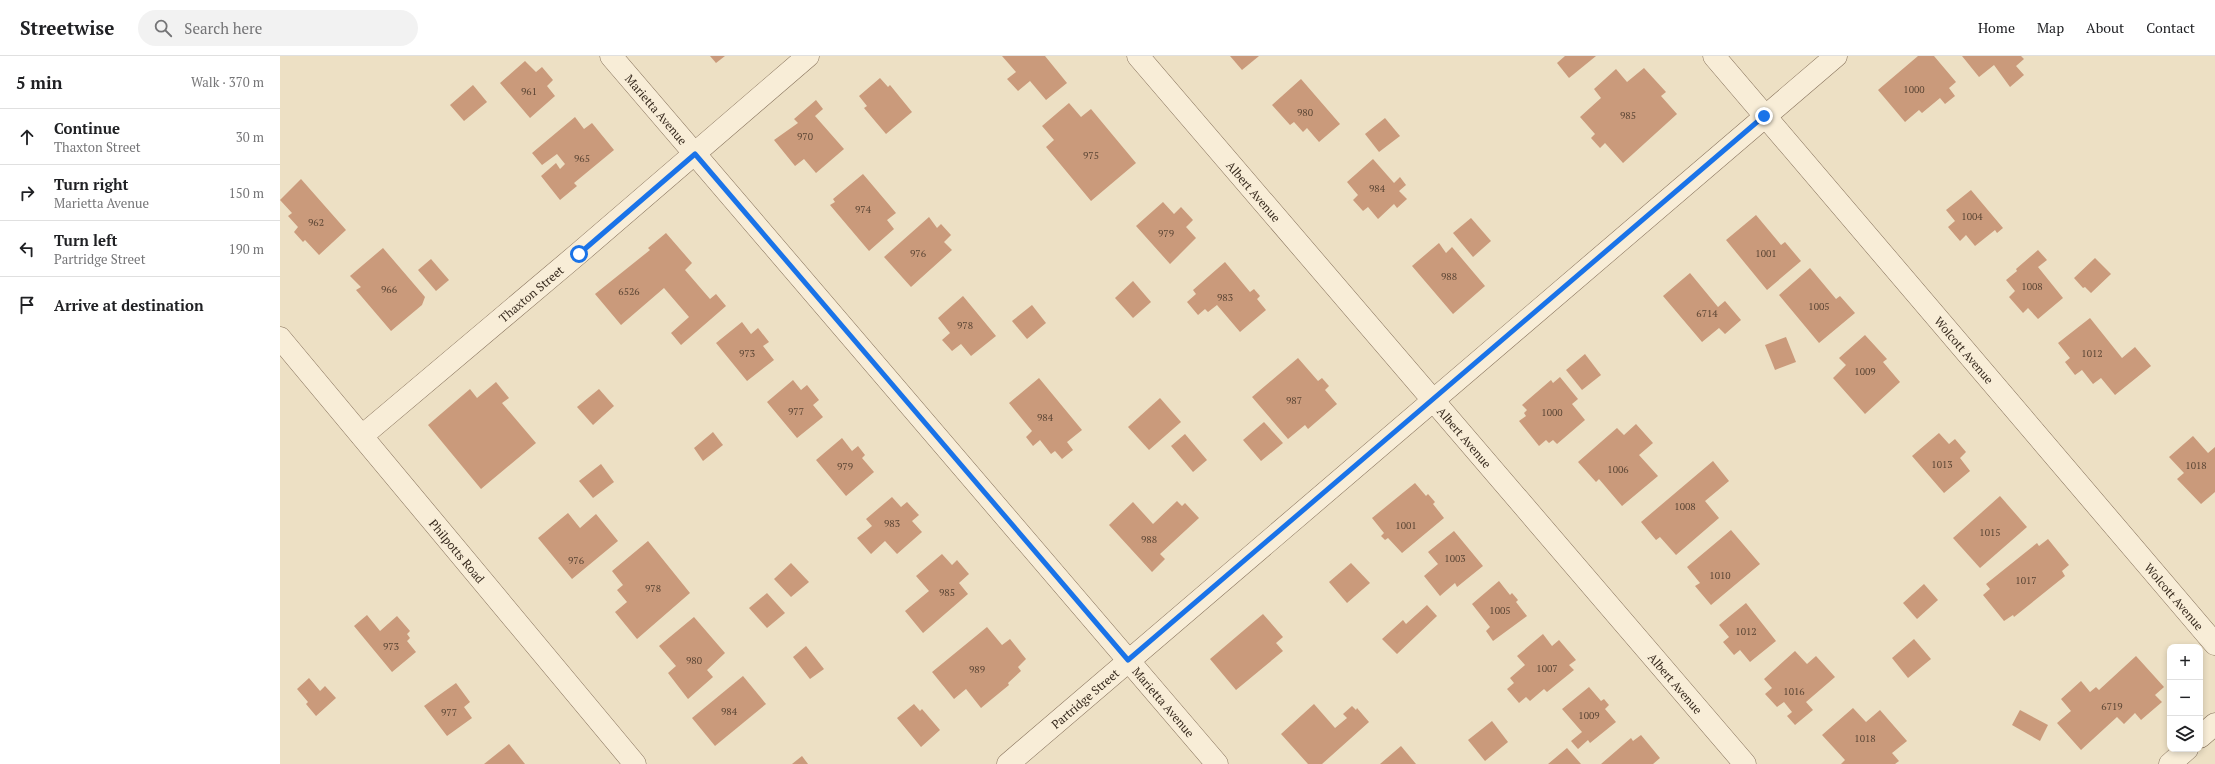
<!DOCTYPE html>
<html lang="en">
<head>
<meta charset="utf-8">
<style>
  :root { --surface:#fff; --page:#f2f2f2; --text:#202124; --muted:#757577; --line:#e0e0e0 }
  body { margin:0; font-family:"PT Serif",serif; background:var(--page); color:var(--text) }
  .controls { position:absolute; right:12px; bottom:12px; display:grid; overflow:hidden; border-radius:8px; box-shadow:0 2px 6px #0003 }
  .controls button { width:36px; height:36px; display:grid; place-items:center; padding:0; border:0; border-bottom:1px solid var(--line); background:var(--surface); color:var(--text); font:20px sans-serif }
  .stop { position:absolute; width:12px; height:12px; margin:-9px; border:3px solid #1a73e8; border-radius:50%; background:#fff }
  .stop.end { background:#1a73e8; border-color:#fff; box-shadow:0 1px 4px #0008 }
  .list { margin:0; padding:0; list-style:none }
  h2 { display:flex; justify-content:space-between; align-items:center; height:52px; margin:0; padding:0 16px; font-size:17px }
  h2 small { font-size:13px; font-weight:400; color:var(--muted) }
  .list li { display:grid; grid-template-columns:26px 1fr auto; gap:12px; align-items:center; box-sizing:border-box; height:56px; padding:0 16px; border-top:1px solid var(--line) }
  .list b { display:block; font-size:15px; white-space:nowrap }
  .list p { margin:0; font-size:13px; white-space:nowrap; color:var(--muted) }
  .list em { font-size:13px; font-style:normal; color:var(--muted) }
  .icon { flex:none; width:22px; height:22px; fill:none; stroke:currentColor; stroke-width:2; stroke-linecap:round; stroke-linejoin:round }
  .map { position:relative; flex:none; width:1935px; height:708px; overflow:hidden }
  header { display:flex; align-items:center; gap:24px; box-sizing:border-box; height:56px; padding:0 20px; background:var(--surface); border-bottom:1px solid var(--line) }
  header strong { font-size:19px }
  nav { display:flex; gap:22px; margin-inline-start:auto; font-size:14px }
  .search { width:280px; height:36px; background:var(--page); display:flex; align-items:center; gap:10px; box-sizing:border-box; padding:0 14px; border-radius:22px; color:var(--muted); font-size:15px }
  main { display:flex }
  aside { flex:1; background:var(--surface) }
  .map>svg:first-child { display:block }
</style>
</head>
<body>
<header>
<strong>Streetwise</strong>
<div class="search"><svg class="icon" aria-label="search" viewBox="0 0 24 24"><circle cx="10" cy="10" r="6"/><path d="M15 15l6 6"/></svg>Search here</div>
<nav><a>Home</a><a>Map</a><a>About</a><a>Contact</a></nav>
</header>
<main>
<aside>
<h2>5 min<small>Walk · 370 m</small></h2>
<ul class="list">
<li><svg class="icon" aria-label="ahead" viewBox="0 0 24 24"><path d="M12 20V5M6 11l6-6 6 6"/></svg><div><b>Continue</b><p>Thaxton Street</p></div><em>30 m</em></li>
<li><svg class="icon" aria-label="right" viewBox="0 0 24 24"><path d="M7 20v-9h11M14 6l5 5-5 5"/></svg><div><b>Turn right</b><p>Marietta Avenue</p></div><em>150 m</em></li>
<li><svg class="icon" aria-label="left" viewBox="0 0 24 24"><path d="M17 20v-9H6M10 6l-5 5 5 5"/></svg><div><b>Turn left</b><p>Partridge Street</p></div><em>190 m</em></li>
<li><svg class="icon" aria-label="arrive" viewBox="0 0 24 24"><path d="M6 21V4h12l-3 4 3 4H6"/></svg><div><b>Arrive at destination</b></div></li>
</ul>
</aside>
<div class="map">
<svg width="1935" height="708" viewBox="0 0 1935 708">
  <rect width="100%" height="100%" fill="#ede0c4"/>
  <g fill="#ca9a7b">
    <polygon points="430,0 445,0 436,7"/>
    <polygon points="722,0 765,0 787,27 766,44 750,25 738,35 727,23 736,16"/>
    <polygon points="950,0 979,0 962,14"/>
    <polygon points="1285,0 1316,0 1289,22 1277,7"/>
    <polygon points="1638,0 1654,0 1676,26 1669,32 1675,40 1665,48 1660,42 1642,57 1639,54 1625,66 1598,34"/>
    <polygon points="1682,0 1741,0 1744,3 1736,10 1744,19 1730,31 1714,9 1699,21"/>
    <polygon points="245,5 256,16 262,11 273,24 267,30 275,40 250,62 220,27"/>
    <polygon points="1364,12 1386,36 1381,40 1397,58 1343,107 1325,87 1320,92 1311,82 1315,78 1300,61 1321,42 1314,33 1336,13 1347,26"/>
    <polygon points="600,22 608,31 610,29 632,56 606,78 584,52 587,50 579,40"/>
    <polygon points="1021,23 1060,68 1039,86 1027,72 1023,76 1014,66 1010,69 992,49"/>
    <polygon points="193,29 207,46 184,65 170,49"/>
    <polygon points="536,44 543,53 535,60 564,93 536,117 524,103 515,110 494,84 518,67 514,63"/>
    <polygon points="789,47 801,61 811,53 856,107 811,145 766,91 774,84 762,70"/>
    <polygon points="295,61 304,73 312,67 334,94 294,127 297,130 280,144 261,120 276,107 280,113 285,108 277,98 262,109 252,97"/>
    <polygon points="1105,62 1120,80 1099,96 1085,78"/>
    <polygon points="1093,103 1114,127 1120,121 1126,129 1119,135 1127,143 1117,152 1114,148 1098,163 1088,151 1083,155 1073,144 1078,139 1067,126"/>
    <polygon points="583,118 616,157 607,164 614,173 589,195 550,149 555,146 553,143"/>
    <polygon points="21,123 66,174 39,199 25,184 23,186 14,176 18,171 8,160 12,157 0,144"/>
    <polygon points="1691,134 1723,172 1717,177 1715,174 1695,190 1686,179 1680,185 1668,171 1675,165 1666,154"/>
    <polygon points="883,146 894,158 901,151 913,164 906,171 916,182 890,208 856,170"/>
    <polygon points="1476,159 1501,189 1505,186 1521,205 1487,234 1446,184"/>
    <polygon points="649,161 657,172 661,168 671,179 664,186 672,194 631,231 604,201"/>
    <polygon points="1191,162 1211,185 1193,201 1173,177"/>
    <polygon points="386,177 412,207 405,214 430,243 436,238 446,250 401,289 391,277 409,261 384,232 341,269 315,238 370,194 368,192"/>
    <polygon points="1159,187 1166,197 1172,191 1205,230 1173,258 1132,210"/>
    <polygon points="103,192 145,241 142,249 111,275 76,234 81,231 70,220"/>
    <polygon points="1758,194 1767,204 1758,211 1783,242 1758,263 1748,252 1743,257 1729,241 1735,235 1726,224 1737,215 1736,213"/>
    <polygon points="1815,202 1831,218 1811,237 1805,231 1803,232 1794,222"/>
    <polygon points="151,203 169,224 156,235 138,214"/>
    <polygon points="945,206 970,236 974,233 980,240 977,243 986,254 960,276 937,249 928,256 925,253 918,259 907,246 916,238 913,234"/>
    <polygon points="1530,212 1556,243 1560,240 1575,257 1539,287 1499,239"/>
    <polygon points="1410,217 1438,251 1445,245 1461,264 1445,278 1439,272 1422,286 1383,240"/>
    <polygon points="853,225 871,246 853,262 835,242"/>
    <polygon points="683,240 716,280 691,300 681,288 672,295 662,284 670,277 658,262"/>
    <polygon points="752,249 766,267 747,283 732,265"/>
    <polygon points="1810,262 1842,302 1855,291 1871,310 1835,339 1821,322 1813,328 1802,314 1795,319 1785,306 1790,302 1778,287"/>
    <polygon points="462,266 471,278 478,272 489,286 483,290 494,304 467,325 436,287"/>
    <polygon points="1585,279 1607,303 1603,306 1620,326 1585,358 1553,322 1566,309 1559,302"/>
    <polygon points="1506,281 1516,306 1495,314 1485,289"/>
    <polygon points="1305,298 1321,319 1302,334 1286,314"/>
    <polygon points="1018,302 1038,325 1042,322 1049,330 1045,334 1057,348 1028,373 1025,369 1008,383 972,341"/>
    <polygon points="1280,321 1298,343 1292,348 1305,364 1277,388 1273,384 1269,387 1266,384 1259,390 1239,365 1246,360 1244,357 1247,354 1242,349 1271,324 1273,327"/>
    <polygon points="759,322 802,374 787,386 793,394 782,403 775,395 771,398 760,384 753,390 746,381 752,375 729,347"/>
    <polygon points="513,324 521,334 527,329 539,344 533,349 543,361 517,382 487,346"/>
    <polygon points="216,326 229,342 222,347 256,387 201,433 148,369 190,333 197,342"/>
    <polygon points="319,333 334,350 313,369 297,351"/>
    <polygon points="880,342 901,366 869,394 848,371"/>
    <polygon points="984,366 1003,387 981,405 963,384"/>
    <polygon points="1356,368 1373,387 1359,399 1378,420 1342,450 1319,423 1316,426 1298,406 1337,372 1344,379"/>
    <polygon points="433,376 443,389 423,405 414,392"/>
    <polygon points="1659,377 1669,388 1675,383 1686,396 1680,402 1690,415 1664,437 1632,400"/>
    <polygon points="905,378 927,404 913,416 891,390"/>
    <polygon points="1913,380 1928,397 1935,391 1935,436 1921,448 1897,423 1904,417 1889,401"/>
    <polygon points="562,382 572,395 578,390 585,399 582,402 594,416 566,440 536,404"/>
    <polygon points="1433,405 1449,425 1425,445 1439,462 1396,499 1380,481 1376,484 1361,466"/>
    <polygon points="321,408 334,426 313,442 299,425"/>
    <polygon points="1135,427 1146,440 1148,438 1155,446 1153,448 1164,462 1122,497 1108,482 1105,484 1101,480 1104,477 1092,462"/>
    <polygon points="1720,440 1747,471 1700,512 1673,482"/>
    <polygon points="612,441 621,451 627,446 639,459 632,465 642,476 617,498 605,485 591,498 577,482 592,470 586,463"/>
    <polygon points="897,445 902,450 905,447 919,462 880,498 885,503 872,516 829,469 853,446 873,468"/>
    <polygon points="288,457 300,472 316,458 338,485 292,523 258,482"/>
    <polygon points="1451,474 1480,508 1431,549 1415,530 1420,527 1407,511"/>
    <polygon points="1174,475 1203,510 1177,531 1175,527 1160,540 1144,520 1158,508 1148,496"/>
    <polygon points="1768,483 1789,509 1782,515 1785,520 1734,561 1733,559 1724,565 1703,539 1710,533 1706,528 1757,487 1759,490"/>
    <polygon points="368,485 410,537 357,583 335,556 347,546 337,534 343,529 332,515"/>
    <polygon points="662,498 672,509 677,504 689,518 679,527 688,538 643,577 625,555 649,535 636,520"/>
    <polygon points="511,507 529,526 511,541 494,523"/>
    <polygon points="1071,507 1090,527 1067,547 1049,526"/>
    <polygon points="1219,525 1230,539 1232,537 1238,544 1236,546 1247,560 1213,585 1206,575 1210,571 1192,548"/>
    <polygon points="1644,528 1658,544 1637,563 1623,547"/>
    <polygon points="487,537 505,557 487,572 469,552"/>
    <polygon points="1466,547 1496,585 1470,606 1460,594 1454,599 1443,586 1449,581 1439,569"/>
    <polygon points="1147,549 1157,560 1117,598 1102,583 1123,564 1126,568"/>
    <polygon points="983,558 1003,581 996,587 1003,595 956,634 930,603"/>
    <polygon points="87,559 100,575 117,560 130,575 127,578 130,582 127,585 136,596 112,616 74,570"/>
    <polygon points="414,561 445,597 427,614 433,621 408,643 388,617 396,610 379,590"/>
    <polygon points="707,571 722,589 730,583 746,603 738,611 741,615 728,627 729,629 701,652 686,633 674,643 652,616"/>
    <polygon points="1263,578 1272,590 1279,584 1296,604 1289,609 1294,614 1267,636 1264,633 1250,645 1246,641 1239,647 1227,633 1234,627 1230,622 1245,609 1237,600"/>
    <polygon points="1634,583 1651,603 1628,622 1612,602"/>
    <polygon points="526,590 544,613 530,623 513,601"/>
    <polygon points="1515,595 1527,608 1536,600 1555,621 1526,646 1533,654 1515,669 1507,660 1512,656 1504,646 1497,651 1485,638 1492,632 1484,623"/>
    <polygon points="1856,600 1884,631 1875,639 1882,646 1861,664 1855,657 1844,668 1837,661 1801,694 1777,667 1791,655 1781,643 1801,625 1810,636 1816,631 1819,634"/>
    <polygon points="463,620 486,648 435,690 412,662"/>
    <polygon points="29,622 40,635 45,630 56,642 36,660 26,648 28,646 17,633"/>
    <polygon points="176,627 190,646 184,651 192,662 167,680 144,650"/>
    <polygon points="1309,631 1321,645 1324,643 1329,649 1325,653 1336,666 1310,687 1308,684 1298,693 1291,685 1302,676 1282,653"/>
    <polygon points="634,648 640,655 642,653 660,674 641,691 617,662"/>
    <polygon points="1034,648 1055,672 1067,662 1063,658 1072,650 1076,654 1077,652 1089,666 1042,708 1028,708 1001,678"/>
    <polygon points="1573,652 1586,666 1600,654 1627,685 1612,697 1619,705 1615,708 1561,708 1565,704 1542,679"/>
    <polygon points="1740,654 1768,669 1760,685 1732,669"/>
    <polygon points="1212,665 1228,686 1205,705 1188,684"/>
    <polygon points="1361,679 1380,702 1373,708 1321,708 1351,682 1353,685"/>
    <polygon points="229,688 245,708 204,708"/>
    <polygon points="1121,690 1136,708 1100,708"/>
    <polygon points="1287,692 1301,708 1268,708"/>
    <polygon points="522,700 528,708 512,708"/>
  </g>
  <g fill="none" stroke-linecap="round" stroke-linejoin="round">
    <g stroke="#86715b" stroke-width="23">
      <g id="minor">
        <path id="s1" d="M331,0L937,708"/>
        <path id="s2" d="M858,0L1465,708"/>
        <path id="s3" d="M1434,0L1935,588"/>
        <path id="s4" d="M0,282L355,708"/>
        <path id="s5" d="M82,380L299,197L528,0"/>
        <polyline points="1920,681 1935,668"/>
        <path id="s6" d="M728,708L1556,0"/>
        <polyline points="1890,708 1907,693"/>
      </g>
    </g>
    <use href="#minor" stroke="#f8edd7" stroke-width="22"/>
  </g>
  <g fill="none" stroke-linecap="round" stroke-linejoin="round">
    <polyline stroke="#1a73e8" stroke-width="5" points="299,198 415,98 848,604 1484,60"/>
  </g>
  <g text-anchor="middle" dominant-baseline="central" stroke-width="4" stroke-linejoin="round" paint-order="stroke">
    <g font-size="10" fill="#5c4635">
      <text x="1634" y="33">1000</text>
      <text x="249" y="35">961</text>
      <text x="1025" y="56">980</text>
      <text x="1348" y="59">985</text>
      <text x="525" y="80">970</text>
      <text x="811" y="99">975</text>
      <text x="302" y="102">965</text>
      <text x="1097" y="132">984</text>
      <text x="583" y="153">974</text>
      <text x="1692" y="160">1004</text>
      <text x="36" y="166">962</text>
      <text x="886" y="177">979</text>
      <text x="638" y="197">976</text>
      <text x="1486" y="197">1001</text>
      <text x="1169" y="220">988</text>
      <text x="1752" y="230">1008</text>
      <text x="109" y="233">966</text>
      <text x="349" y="235">6526</text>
      <text x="945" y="241">983</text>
      <text x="1539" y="250">1005</text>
      <text x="1427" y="257">6714</text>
      <text x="685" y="269">978</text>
      <text x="467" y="297">973</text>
      <text x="1812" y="297">1012</text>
      <text x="1585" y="315">1009</text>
      <text x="1014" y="344">987</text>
      <text x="516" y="355">977</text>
      <text x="1272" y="356">1000</text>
      <text x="765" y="361">984</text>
      <text x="1662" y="408">1013</text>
      <text x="1916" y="409">1018</text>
      <text x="565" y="410">979</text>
      <text x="1338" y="413">1006</text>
      <text x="1405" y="450">1008</text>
      <text x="612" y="467">983</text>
      <text x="1126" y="469">1001</text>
      <text x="1710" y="476">1015</text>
      <text x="869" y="483">988</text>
      <text x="1175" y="502">1003</text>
      <text x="296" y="504">976</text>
      <text x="1440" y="519">1010</text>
      <text x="1746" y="524">1017</text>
      <text x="373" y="532">978</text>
      <text x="667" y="536">985</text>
      <text x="1220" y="554">1005</text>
      <text x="1466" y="575">1012</text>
      <text x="111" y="590">973</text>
      <text x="414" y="604">980</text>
      <text x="1267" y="612">1007</text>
      <text x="697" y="613">989</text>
      <text x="1514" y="635">1016</text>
      <text x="1832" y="650">6719</text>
      <text x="449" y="655">984</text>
      <text x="169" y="656">977</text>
      <text x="1309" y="659">1009</text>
      <text x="1585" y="682">1018</text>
    </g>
    <g font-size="12" fill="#372a1e" stroke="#f4ead3">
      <text stroke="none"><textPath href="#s1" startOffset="70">Marietta Avenue</textPath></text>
      <text stroke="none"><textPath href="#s2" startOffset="178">Albert Avenue</textPath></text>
      <text stroke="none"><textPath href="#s5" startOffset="221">Thaxton Street</textPath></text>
      <text stroke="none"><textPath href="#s3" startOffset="386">Wolcott Avenue</textPath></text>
      <text stroke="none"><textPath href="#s2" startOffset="502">Albert Avenue</textPath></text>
      <text stroke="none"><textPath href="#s4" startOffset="277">Philpotts Road</textPath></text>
      <text stroke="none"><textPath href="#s3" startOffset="710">Wolcott Avenue</textPath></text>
      <text stroke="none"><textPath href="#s2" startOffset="826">Albert Avenue</textPath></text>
      <text stroke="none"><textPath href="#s6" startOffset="101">Partridge Street</textPath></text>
      <text stroke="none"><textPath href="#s1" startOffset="850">Marietta Avenue</textPath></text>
    </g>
  </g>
</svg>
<div class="controls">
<button>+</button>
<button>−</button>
<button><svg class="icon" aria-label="layers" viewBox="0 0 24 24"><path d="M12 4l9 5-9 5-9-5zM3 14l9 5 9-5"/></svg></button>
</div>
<div class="stop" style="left:299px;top:198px"></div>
<div class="stop end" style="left:1484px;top:60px"></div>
</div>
</main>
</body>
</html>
